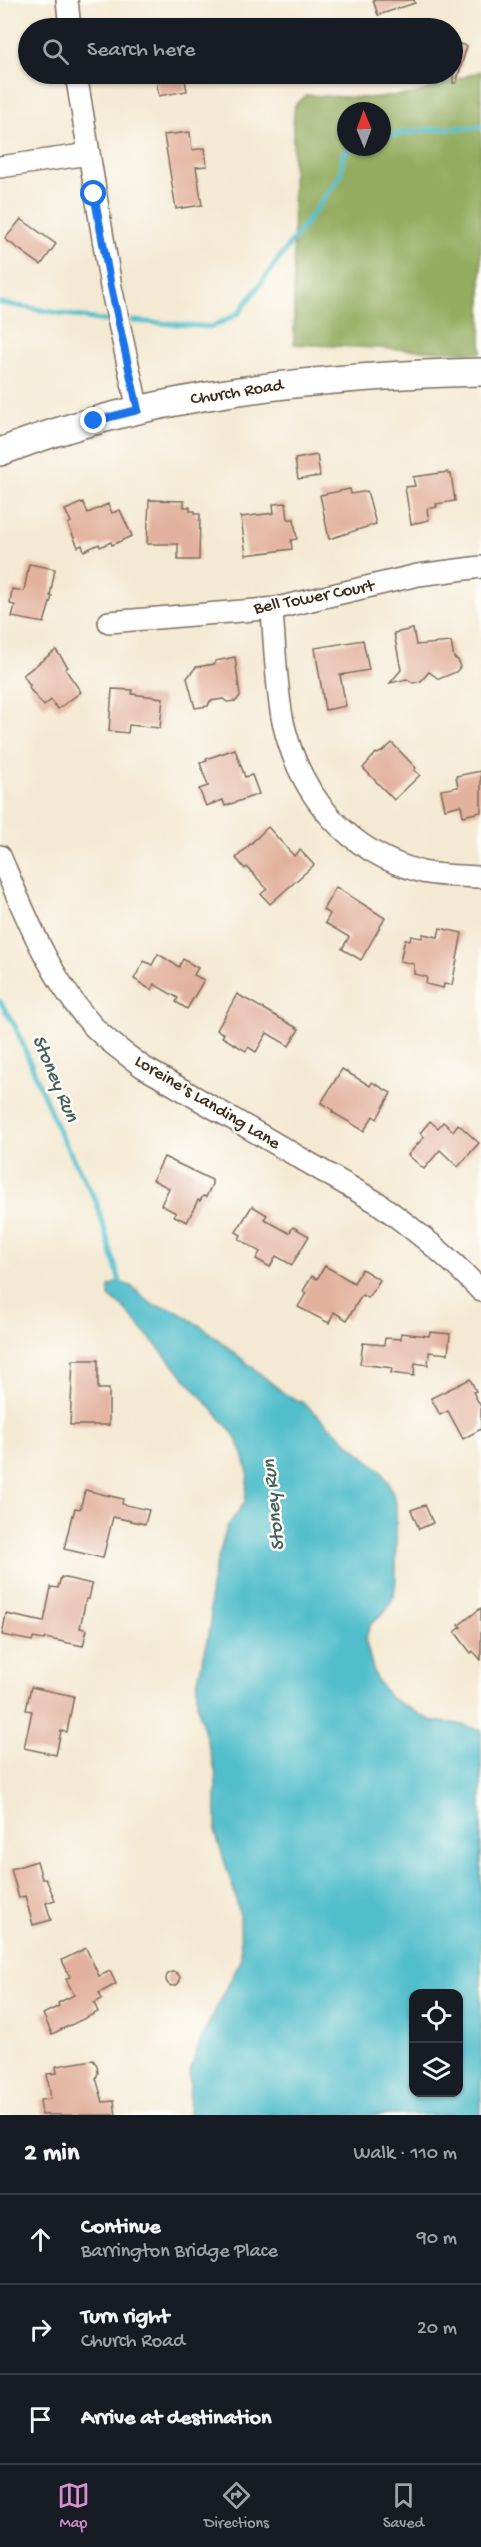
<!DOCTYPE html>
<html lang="en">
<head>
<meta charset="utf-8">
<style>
  :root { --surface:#171b24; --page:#20242c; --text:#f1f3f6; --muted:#9ea1a6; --line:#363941; --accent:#d690ce }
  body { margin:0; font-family:"Gochi Hand",sans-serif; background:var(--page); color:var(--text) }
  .controls { position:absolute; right:18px; bottom:18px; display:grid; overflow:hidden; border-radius:12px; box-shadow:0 2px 4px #0004 }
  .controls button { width:54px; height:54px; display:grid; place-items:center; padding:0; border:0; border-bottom:2px solid var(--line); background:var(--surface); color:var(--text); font:30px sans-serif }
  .compass { position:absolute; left:337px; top:102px; width:54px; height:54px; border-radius:50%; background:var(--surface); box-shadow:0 2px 4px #0004; rotate:359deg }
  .stop { position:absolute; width:18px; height:18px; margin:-14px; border:4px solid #1a73e8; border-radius:50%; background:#fff }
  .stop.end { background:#1a73e8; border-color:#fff; box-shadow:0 2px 6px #0008 }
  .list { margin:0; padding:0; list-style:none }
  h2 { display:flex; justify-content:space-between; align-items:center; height:78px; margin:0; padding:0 24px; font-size:26px }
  h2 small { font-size:20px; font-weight:400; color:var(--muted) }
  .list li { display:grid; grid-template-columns:39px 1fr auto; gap:18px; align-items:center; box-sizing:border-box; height:90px; padding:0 24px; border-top:2px solid var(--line) }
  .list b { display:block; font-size:22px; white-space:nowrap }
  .list p { margin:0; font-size:20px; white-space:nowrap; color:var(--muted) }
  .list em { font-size:20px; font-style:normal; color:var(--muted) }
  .icon { flex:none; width:33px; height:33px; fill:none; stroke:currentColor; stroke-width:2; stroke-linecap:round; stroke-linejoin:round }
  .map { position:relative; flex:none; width:481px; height:2115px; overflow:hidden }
  .search { position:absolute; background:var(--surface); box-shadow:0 2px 4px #0004; left:18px; right:18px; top:18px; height:66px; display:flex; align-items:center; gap:15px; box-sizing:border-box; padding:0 21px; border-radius:33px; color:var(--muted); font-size:22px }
  .sheet { height:348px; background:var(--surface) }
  nav { display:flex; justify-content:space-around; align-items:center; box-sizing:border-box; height:84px; border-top:2px solid var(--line); background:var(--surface); font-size:16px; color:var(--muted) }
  nav a { display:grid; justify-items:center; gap:3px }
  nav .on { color:var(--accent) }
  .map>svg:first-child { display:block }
</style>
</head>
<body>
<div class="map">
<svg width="481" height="2115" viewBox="0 0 481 2115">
  <rect width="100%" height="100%" fill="#fdfcf7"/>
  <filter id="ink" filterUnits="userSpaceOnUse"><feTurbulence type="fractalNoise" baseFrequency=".0167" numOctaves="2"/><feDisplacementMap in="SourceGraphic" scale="12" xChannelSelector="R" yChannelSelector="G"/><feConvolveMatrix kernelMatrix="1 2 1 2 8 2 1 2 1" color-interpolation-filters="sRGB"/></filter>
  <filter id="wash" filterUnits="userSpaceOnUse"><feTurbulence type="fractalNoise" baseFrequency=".008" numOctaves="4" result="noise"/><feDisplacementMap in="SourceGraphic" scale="24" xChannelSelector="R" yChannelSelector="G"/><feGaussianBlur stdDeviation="1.35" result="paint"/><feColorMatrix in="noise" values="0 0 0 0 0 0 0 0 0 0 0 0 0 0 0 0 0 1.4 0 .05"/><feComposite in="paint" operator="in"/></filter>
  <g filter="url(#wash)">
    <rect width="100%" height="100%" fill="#f4e9d2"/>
    <path fill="#93ac5e" stroke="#676b3e" stroke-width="1.5" fill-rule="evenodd" d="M481,71V353L294,344L293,124L295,105L307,95L368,98L413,94ZM346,111H382V147H346Z"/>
    <path fill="#51becb" stroke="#467474" stroke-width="1.5" fill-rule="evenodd" d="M118,1281L132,1287L153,1305L173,1309L204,1328L285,1394L303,1403L382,1472L390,1486L396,1503V1579L394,1595L387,1609L371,1624L365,1639L375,1677L390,1698L432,1721L459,1724L481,1730V2115H189L190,2072L200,2041L241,1960L240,1916L235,1894L216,1835V1774L197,1704V1685L211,1623L210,1593L214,1573L227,1527L245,1502L248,1472L242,1451L233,1433L120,1304L109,1297V1287ZM414,1994H458V2092H414Z"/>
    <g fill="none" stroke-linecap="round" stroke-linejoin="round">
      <g stroke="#51becb" stroke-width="5">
        <polyline points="382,136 435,129 481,127"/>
        <polyline points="0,303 105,321"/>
        <polyline points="133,321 212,327 239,313 341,175 343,154 352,147"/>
        <polyline points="0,1001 16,1028 58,1130 96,1201 121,1285"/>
      </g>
    </g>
    <g id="blocks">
      <g fill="#e3b29f">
        <polygon points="373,0 414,0 415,3 378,15"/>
        <polygon points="453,42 467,46 456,83 453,83"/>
        <polygon points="155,74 184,74 187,91 159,96"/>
        <polygon points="190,132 192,150 205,148 207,166 196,167 202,205 176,209 164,135"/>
        <polygon points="21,219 56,244 41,265 5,239"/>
        <polygon points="317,455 320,476 298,479 295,459"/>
        <polygon points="448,472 448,474 451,474 455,501 436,504 437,507 427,509 429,520 411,524 405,487 415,486 413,477"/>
        <polygon points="350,489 351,494 367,491 376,524 329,539 320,495"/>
        <polygon points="149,500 184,501 184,507 190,507 190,511 195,511 195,514 200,514 199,560 178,560 178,544 147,544"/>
        <polygon points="83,502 88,513 108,504 112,513 120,510 132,536 112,545 111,542 100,547 99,544 84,551 82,545 78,547 68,524 71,522 65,510"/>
        <polygon points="286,503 288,519 294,519 297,539 291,540 292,549 246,555 241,517 274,513 273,504"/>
        <polygon points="29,564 55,569 50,596 52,596 44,623 12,617 15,605 10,604 12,589 24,591"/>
        <polygon points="413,629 416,645 451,642 454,658 458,660 460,667 456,672 439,679 429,672 421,681 413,683 407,679 390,683 401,670 394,633"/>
        <polygon points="363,640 369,670 340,675 346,706 325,710 315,648"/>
        <polygon points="56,650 68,667 65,669 81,692 58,709 51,700 44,706 29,688 30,685 23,675"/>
        <polygon points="235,657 240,696 236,701 227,702 223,699 210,701 208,706 195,708 187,678 196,667 215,664 215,661"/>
        <polygon points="112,689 132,690 132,694 163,698 160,728 129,725 128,733 109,731"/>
        <polygon points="392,743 416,768 414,770 420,775 394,800 363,768 376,753 377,754 383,751"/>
        <polygon points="235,749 245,777 252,775 259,794 225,806 223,800 206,806 199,789 208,786 200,763 207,761 206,759"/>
        <polygon points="481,771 481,812 463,816 461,805 445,809 441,790 458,787 456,776"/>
        <polygon points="268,827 294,856 300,850 314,865 270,904 261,894 267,889 247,867 245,869 236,858"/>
        <polygon points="336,887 385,918 361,960 342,949 349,937 325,923 330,914 323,910"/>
        <polygon points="440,928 462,933 452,985 444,984 443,988 426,984 427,977 414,974 414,964 400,961 405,939 410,940 411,936 422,938 423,934 438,937"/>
        <polygon points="158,954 179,967 183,959 198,968 194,975 204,980 187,1009 176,1002 178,998 154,984 151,990 134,979 144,961 152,965"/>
        <polygon points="237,994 299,1029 289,1046 267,1033 256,1052 248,1047 246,1051 222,1037 224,1034 217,1030"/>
        <polygon points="342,1069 370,1086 372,1082 391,1093 377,1119 373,1116 364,1131 332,1112 333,1110 321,1103"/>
        <polygon points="430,1121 438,1128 443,1122 453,1131 458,1124 479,1143 458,1167 440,1150 424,1169 408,1155 424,1137 420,1133"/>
        <polygon points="164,1157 212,1180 212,1184 206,1197 203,1196 200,1201 198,1200 187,1222 174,1216 176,1213 161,1205 169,1188 153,1180"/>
        <polygon points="252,1206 267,1215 264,1219 289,1233 293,1227 309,1236 292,1265 276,1256 270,1267 256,1259 260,1252 239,1239 241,1235 236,1232"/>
        <polygon points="325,1266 354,1283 362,1269 380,1280 368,1298 362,1295 347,1320 334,1312 329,1323 298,1307 306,1293 303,1291 312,1276 317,1279"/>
        <polygon points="430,1332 450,1334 448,1354 429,1352 428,1365 415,1363 414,1376 391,1373 392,1368 360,1364 363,1343 384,1345 385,1338 401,1339 401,1333 429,1336"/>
        <polygon points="73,1360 98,1360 98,1389 109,1389 109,1425 70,1425"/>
        <polygon points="470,1379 476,1391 473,1392 481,1407 481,1429 463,1439 448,1411 440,1415 431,1398"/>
        <polygon points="85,1490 123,1499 122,1504 149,1510 145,1524 113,1517 103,1558 64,1549 72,1515 73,1516 75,1508 80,1509"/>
        <polygon points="425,1505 433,1523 419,1529 411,1510"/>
        <polygon points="61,1577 92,1584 89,1599 86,1599 80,1628 87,1630 83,1646 45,1638 44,1640 33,1638 32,1641 2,1635 6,1614 44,1622 51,1587 58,1588"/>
        <polygon points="481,1608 481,1660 473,1651 471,1653 455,1632 461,1627 459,1625"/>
        <polygon points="31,1687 74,1696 67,1732 61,1731 56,1755 24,1748 32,1711 26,1710"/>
        <polygon points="37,1861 42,1879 46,1879 55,1900 46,1903 51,1920 33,1925 25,1896 19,1898 11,1869"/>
        <polygon points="86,1948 99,1976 110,1971 116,1984 99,1993 102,1999 94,2003 98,2012 52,2034 43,2014 59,2006 58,2003 74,1995 66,1979 70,1977 62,1960"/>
        <circle cx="173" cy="1979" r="7"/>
        <polygon points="93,2060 97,2065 98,2073 96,2078 103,2102 114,2101 116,2115 42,2115 40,2100 51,2099 47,2074 57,2073 56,2066"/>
      </g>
    </g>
  </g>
  <g filter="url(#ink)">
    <use href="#blocks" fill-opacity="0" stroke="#7c6d5d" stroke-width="1.5"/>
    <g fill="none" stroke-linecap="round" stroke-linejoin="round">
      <g stroke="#7c6d5d" stroke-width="24">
        <g id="minor">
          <polyline points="67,0 70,28"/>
          <polyline points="76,74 111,287 138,410"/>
          <polyline points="0,167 89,154"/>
          <path d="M277,608L272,612C275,647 276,688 283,722C300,796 347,852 422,872C440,876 462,876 481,877"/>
          <polyline points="109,622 277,608 418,575 481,567"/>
          <path d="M0,856C25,914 50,979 93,1026C108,1042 126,1054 143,1067L378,1203C415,1230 451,1258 481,1291"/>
        </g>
      </g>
      <g stroke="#7c6d5d" stroke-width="30">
        <path id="major" d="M0,452C150,393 321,376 481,372"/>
      </g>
      <use href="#minor" stroke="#fff" stroke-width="21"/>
      <use href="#major" stroke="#fff" stroke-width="27"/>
    </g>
  </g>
  <g fill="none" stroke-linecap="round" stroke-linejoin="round" filter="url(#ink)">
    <polyline stroke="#1a73e8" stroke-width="8" points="94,194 111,287 138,410 94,421"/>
  </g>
  <g text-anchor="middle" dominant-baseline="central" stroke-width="5" stroke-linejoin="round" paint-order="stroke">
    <g font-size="18" fill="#3b2a1e" stroke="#fdfcf7">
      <text transform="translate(237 393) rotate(-9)">Church Road</text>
      <text transform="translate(314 598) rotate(-11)">Bell Tower Court</text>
      <text transform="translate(207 1103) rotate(31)">Loreine's Landing Lane</text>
    </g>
    <g font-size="20" font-style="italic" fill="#435e5b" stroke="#fdfcf7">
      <text transform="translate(54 1079) rotate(67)">Stoney Run</text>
      <text transform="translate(275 1505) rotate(-96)">Stoney Run</text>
    </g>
  </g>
</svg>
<div class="controls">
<button><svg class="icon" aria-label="locate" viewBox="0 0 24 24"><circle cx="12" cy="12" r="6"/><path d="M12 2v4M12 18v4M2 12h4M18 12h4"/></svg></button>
<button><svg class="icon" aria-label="layers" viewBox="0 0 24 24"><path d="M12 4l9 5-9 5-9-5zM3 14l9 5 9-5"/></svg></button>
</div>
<svg class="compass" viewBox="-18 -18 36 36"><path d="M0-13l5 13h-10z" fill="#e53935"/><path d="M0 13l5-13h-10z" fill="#9ea1a6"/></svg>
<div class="stop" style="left:94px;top:194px"></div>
<div class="stop end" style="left:94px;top:421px"></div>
<div class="search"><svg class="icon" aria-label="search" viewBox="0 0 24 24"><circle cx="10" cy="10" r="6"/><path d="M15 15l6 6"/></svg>Search here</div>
</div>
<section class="sheet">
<h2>2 min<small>Walk · 110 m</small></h2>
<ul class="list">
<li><svg class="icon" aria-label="ahead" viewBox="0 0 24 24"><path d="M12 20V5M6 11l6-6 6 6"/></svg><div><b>Continue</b><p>Barrington Bridge Place</p></div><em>90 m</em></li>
<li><svg class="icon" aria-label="right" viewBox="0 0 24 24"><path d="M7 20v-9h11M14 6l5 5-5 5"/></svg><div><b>Turn right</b><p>Church Road</p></div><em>20 m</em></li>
<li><svg class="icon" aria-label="arrive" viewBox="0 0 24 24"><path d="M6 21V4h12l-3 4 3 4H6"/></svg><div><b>Arrive at destination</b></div></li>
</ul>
</section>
<nav>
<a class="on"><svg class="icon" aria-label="map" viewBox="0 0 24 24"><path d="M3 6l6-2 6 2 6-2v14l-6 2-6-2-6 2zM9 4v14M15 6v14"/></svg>Map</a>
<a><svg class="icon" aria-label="directions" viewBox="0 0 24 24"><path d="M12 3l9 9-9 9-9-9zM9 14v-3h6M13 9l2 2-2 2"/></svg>Directions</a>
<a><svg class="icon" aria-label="saved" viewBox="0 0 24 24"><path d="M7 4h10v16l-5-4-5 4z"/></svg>Saved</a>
</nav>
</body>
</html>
